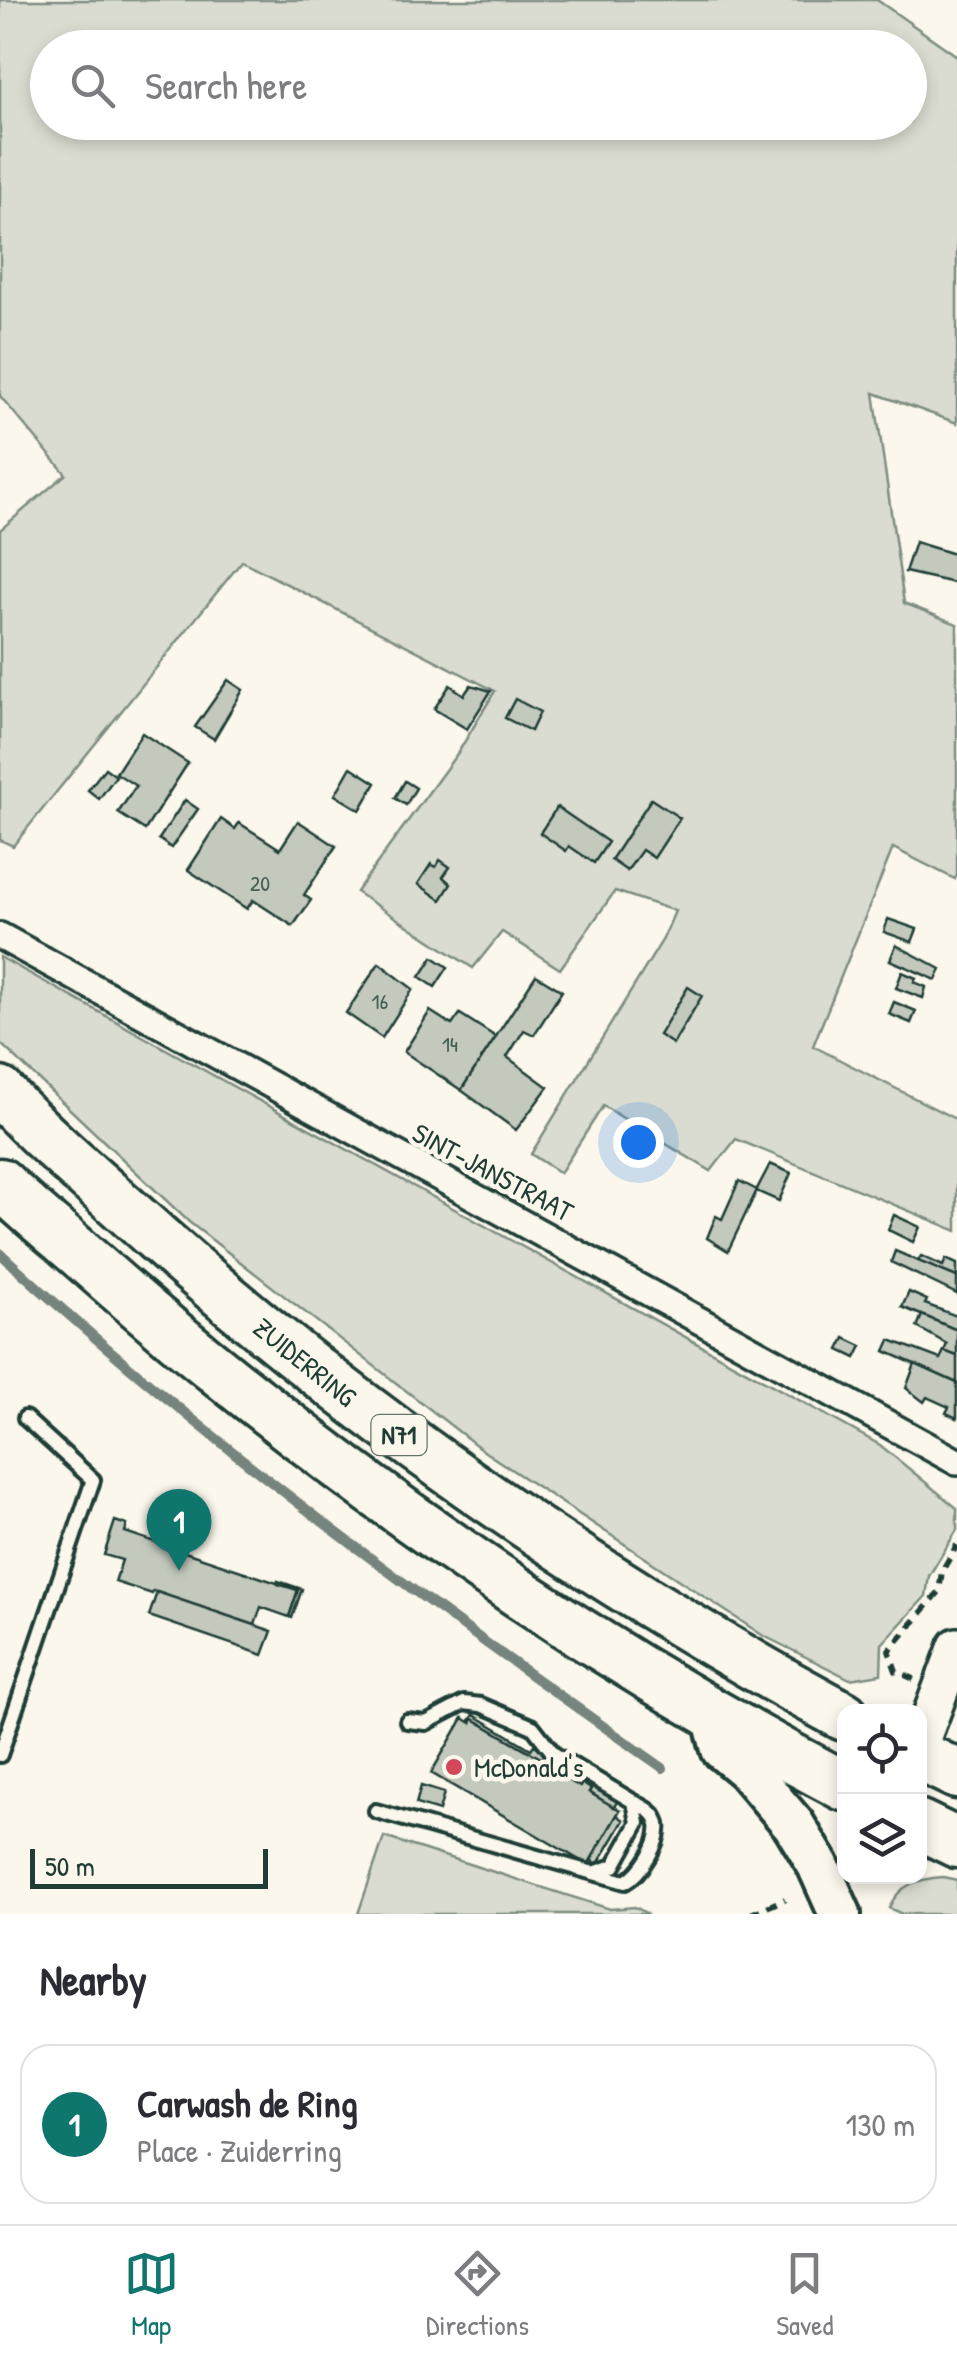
<!DOCTYPE html>
<html lang="en">
<head>
<meta charset="utf-8">
<style>
  :root { --surface:#fff; --page:#f7f7f7; --text:#2b2b33; --muted:#7c7c81; --line:#e1e1e2; --accent:#0f766e }
  body { margin:0; font-family:"Patrick Hand",sans-serif; background:var(--page); color:var(--text) }
  .controls { position:absolute; right:30px; bottom:30px; display:grid; overflow:hidden; border-radius:20px; box-shadow:0 5px 15px #0003 }
  .controls button { width:90px; height:90px; display:grid; place-items:center; padding:0; border:0; border-bottom:2px solid var(--line); background:var(--surface); color:var(--text); font:50px sans-serif }
  .scale { position:absolute; left:30px; bottom:25px; width:238px; box-sizing:border-box; padding-left:10px; border:5px solid #1f3d34; border-top:0; font-size:28px; line-height:35px; white-space:nowrap; color:#1f3d34; -webkit-text-stroke:8px #fbf7ec; paint-order:stroke }
  .you { position:absolute; left:638px; top:1142px; width:35px; height:35px; margin:-25px; border:8px solid #fff; border-radius:50%; background:#1a73e8; box-shadow:0 0 0 15px #1a73e833 }
  .badge { display:grid; place-items:center; width:65px; height:65px; border-radius:50%; background:var(--accent); color:#fff; font-size:32px; font-weight:700 }
  .pin { position:absolute; translate:-50% -82px; filter:drop-shadow(0 2px 5px #0008) }
  .pin::after { content:''; position:absolute; top:52px; width:35px; height:30px; background:inherit; clip-path:polygon(0 0,100% 0,50% 100%) }
  .list { margin:0; padding:0; list-style:none }
  h2 { display:flex; justify-content:space-between; align-items:center; height:130px; margin:0; padding:0 40px; font-size:42px }
  h2 small { font-size:32px; font-weight:400; color:var(--muted) }
  .list li { display:grid; grid-template-columns:65px 1fr auto; gap:30px; align-items:center; box-sizing:border-box; height:160px; margin:0 20px 20px; padding:0 20px; border:2px solid var(--line); border-radius:30px }
  .list b { display:block; font-size:38px; white-space:nowrap }
  .list p { margin:0; font-size:32px; white-space:nowrap; color:var(--muted) }
  .list em { font-size:32px; font-style:normal; color:var(--muted) }
  .icon { flex:none; width:55px; height:55px; fill:none; stroke:currentColor; stroke-width:2; stroke-linecap:round; stroke-linejoin:round }
  .map { position:relative; flex:none; width:957px; height:1914px; overflow:hidden }
  .search { position:absolute; background:var(--surface); box-shadow:0 5px 15px #0003; left:30px; right:30px; top:30px; height:110px; display:flex; align-items:center; gap:25px; box-sizing:border-box; padding:0 35px; border-radius:55px; color:var(--muted); font-size:38px }
  .sheet { height:310px; background:var(--surface) }
  nav { display:flex; justify-content:space-around; align-items:center; box-sizing:border-box; height:140px; border-top:2px solid var(--line); background:var(--surface); font-size:28px; color:var(--muted) }
  nav a { display:grid; justify-items:center; gap:5px }
  nav .on { color:var(--accent) }
  .map>svg:first-child { display:block }
</style>
</head>
<body>
<div class="map">
<svg width="957" height="1914" viewBox="0 0 957 1914">
  <rect width="100%" height="100%" fill="#fbf7ec"/>
  <filter id="ink" filterUnits="userSpaceOnUse"><feTurbulence type="fractalNoise" baseFrequency=".01" numOctaves="2"/><feDisplacementMap in="SourceGraphic" scale="20" xChannelSelector="R" yChannelSelector="G"/><feConvolveMatrix kernelMatrix="1 2 1 2 8 2 1 2 1" color-interpolation-filters="sRGB"/></filter>
  <g filter="url(#ink)">
    <g fill="#dbdcd1" stroke="#7d8c82" stroke-width="2.5" fill-rule="evenodd">
      <path d="M0,0H877L957,56V423L874,393L904,603L957,624V875L955,879L893,848L813,1046L957,1120V1231L736,1139L711,1171L603,1106L560,1173L531,1154L663,939L675,911L615,891L560,969L502,932L473,968L356,892L459,751L495,691L242,561L13,846L0,840V530L66,474L0,396ZM48,48H910V122H48Z"/>
      <polygon points="0,957 880,1445 957,1508 957,1530 929,1576 926,1596 882,1644 881,1674 850,1679 762,1635 485,1452 189,1222 0,1043"/>
      <polygon points="384,1837 610,1909 635,1907 648,1914 358,1914"/>
      <path d="M943,1877L957,1880V1914H902L889,1908C899,1884 918,1879 943,1877Z"/>
    </g>
    <g fill="none" stroke-linecap="round" stroke-linejoin="round">
      <path stroke="#74847b" stroke-width="10" d="M0,1253C206,1443 433,1608 663,1768"/>
    </g>
    <g fill="#c4c9be" stroke="#1f3d34" stroke-width="2.5">
      <polygon points="915,542 957,555 954,583 905,572"/>
      <polygon points="228,680 243,690 214,739 195,727"/>
      <polygon points="450,685 464,695 471,685 491,691 467,729 434,709"/>
      <polygon points="515,699 540,712 531,731 505,718"/>
      <polygon points="142,733 188,763 145,830 118,813 136,786 116,773"/>
      <polygon points="351,767 376,783 360,810 335,795"/>
      <polygon points="105,768 116,776 99,799 88,790"/>
      <polygon points="405,781 416,788 406,805 395,798"/>
      <polygon points="651,799 680,818 654,858 642,850 627,871 611,860"/>
      <polygon points="185,800 198,809 171,848 159,839"/>
      <polygon points="557,807 608,842 594,863 569,846 566,851 540,833"/>
      <polygon points="221,819 235,829 239,823 280,849 298,821 336,846 304,895 311,900 293,926 253,900 247,909 188,870"/>
      <polygon points="440,860 450,867 443,877 451,884 441,900 418,884 431,864 436,867"/>
      <polygon points="888,919 917,929 912,942 884,932"/>
      <polygon points="896,945 941,969 936,980 890,960"/>
      <polygon points="433,957 448,967 435,987 420,977"/>
      <polygon points="379,963 413,989 382,1038 346,1013"/>
      <polygon points="902,972 916,978 914,982 926,987 923,998 896,988"/>
      <polygon points="536,975 562,991 534,1035 524,1030 507,1057 548,1087 516,1130 461,1090"/>
      <polygon points="688,987 702,996 673,1044 659,1035"/>
      <polygon points="894,1002 916,1011 911,1023 889,1014"/>
      <polygon points="430,1011 452,1025 460,1014 496,1037 461,1090 404,1052"/>
      <polygon points="770,1164 791,1173 779,1201 756,1191"/>
      <polygon points="739,1181 757,1190 728,1251 707,1238 716,1216 722,1219"/>
      <polygon points="894,1215 920,1227 913,1242 888,1230"/>
      <polygon points="895,1251 957,1277 957,1294 891,1262"/>
      <polygon points="921,1256 943,1266 946,1259 957,1264 957,1277 918,1261"/>
      <polygon points="909,1292 927,1300 925,1304 957,1316 957,1330 902,1307"/>
      <polygon points="922,1315 957,1330 957,1356 944,1351 947,1344 917,1327"/>
      <polygon points="845,1338 862,1346 856,1358 839,1350"/>
      <polygon points="890,1340 940,1359 944,1351 957,1356 957,1383 885,1351"/>
      <polygon points="915,1364 957,1383 957,1418 946,1413 949,1407 927,1397 924,1402 906,1388"/>
      <polygon points="115,1521 127,1525 125,1532 298,1590 289,1617 261,1607 255,1625 153,1591 152,1594 115,1582 122,1560 104,1555"/>
      <polygon points="278,1581 302,1589 292,1618 289,1617 298,1590 278,1584"/>
      <polygon points="157,1592 272,1631 263,1655 149,1616"/>
      <polygon points="474,1715 531,1749 534,1745 546,1752 542,1759 473,1719 469,1722"/>
      <polygon points="463,1718 471,1723 473,1719 542,1759 540,1763 580,1787 582,1783 591,1789 589,1792 620,1810 588,1865 431,1773"/>
      <polygon points="586,1776 596,1782 593,1785 618,1800 614,1807 589,1792 591,1789 582,1783"/>
      <polygon points="421,1786 444,1793 439,1811 416,1804"/>
      <polygon points="617,1815 624,1820 598,1864 591,1860"/>
    </g>
    <g fill="none" stroke-linecap="round" stroke-linejoin="round">
      <g stroke="#1f3d34" stroke-width="20">
        <g id="lane">
          <polyline points="407,1721 426,1723 464,1703 481,1705 533,1727 554,1754 634,1802 638,1823 614,1866 594,1873"/>
          <polyline points="0,1755 93,1480 25,1418"/>
          <path d="M376,1811L625,1882C640,1874 661,1843 658,1824C656,1812 644,1807 634,1802"/>
        </g>
      </g>
      <g stroke="#1f3d34" stroke-width="32">
        <path id="street" d="M0,936C318,1114 639,1284 957,1462"/>
      </g>
      <g stroke="#1f3d34" stroke-width="42">
        <polyline id="secondary" points="920,1744 957,1646"/>
      </g>
      <g stroke="#1f3d34" stroke-width="48">
        <polyline id="primary" points="713,1716 722,1749 746,1769 794,1825 818,1865 840,1914"/>
      </g>
      <g stroke="#1f3d34" stroke-width="55">
        <g id="highway">
          <path d="M0,1092C48,1144 103,1189 156,1237C366,1424 597,1582 844,1716"/>
          <path d="M0,1183C25,1208 53,1230 79,1253C123,1292 167,1330 213,1367C413,1529 616,1666 844,1786"/>
          <polyline points="920,1756 957,1774"/>
          <polyline points="920,1825 957,1843"/>
        </g>
      </g>
      <g stroke="#1f3d34" stroke-width="6" stroke-dasharray="10 8" stroke-linecap="butt">
        <polyline points="914,1679 896,1671 889,1651 939,1592 942,1571 957,1545"/>
        <polyline points="751,1914 785,1899"/>
      </g>
      <use href="#lane" stroke="#fbf7ec" stroke-width="12"/>
      <use href="#street" stroke="#fbf7ec" stroke-width="25"/>
      <use href="#secondary" stroke="#fbf7ec" stroke-width="35"/>
      <use href="#primary" stroke="#fbf7ec" stroke-width="40"/>
      <use href="#highway" stroke="#fbf7ec" stroke-width="48"/>
    </g>
  </g>
  <circle fill="#d1495b" stroke="#fbf7ec" stroke-width="4" cx="454" cy="1767" r="10"/>
  <g text-anchor="middle" dominant-baseline="central" stroke-width="9" stroke-linejoin="round" paint-order="stroke">
    <g font-size="22" fill="#486056">
      <text x="260" y="883">20</text>
      <text x="380" y="1001">16</text>
      <text x="450" y="1044">14</text>
    </g>
    <rect fill="#fbf7ec" stroke="#61756b" stroke-width="2.5" x="371.5" y="1415" width="55" height="40" rx="8"/>
    <g font-size="25" font-weight="bold" fill="#1f3d34">
      <text x="399" y="1435">N71</text>
    </g>
    <g font-size="28" fill="#1f3d34" stroke="#fbf7ec">
      <text transform="translate(493 1172) rotate(28)">SINT-JANSTRAAT</text>
      <text transform="translate(305 1362) rotate(39)">ZUIDERRING</text>
    </g>
    <g font-size="28" fill="#1f3d34" stroke="#fbf7ec" text-anchor="start">
      <text x="474" y="1767">McDonald's</text>
    </g>
  </g>
</svg>
<div class="controls">
<button><svg class="icon" aria-label="locate" viewBox="0 0 24 24"><circle cx="12" cy="12" r="6"/><path d="M12 2v4M12 18v4M2 12h4M18 12h4"/></svg></button>
<button><svg class="icon" aria-label="layers" viewBox="0 0 24 24"><path d="M12 4l9 5-9 5-9-5zM3 14l9 5 9-5"/></svg></button>
</div>
<div class="scale">50 m</div>
<div class="you"></div>
<div class="pin badge" style="left:179px;top:1571px">1</div>
<div class="search"><svg class="icon" aria-label="search" viewBox="0 0 24 24"><circle cx="10" cy="10" r="6"/><path d="M15 15l6 6"/></svg>Search here</div>
</div>
<section class="sheet">
<h2>Nearby<small></small></h2>
<ul class="list">
<li><span class="badge">1</span><div><b>Carwash de Ring</b><p>Place · Zuiderring</p></div><em>130 m</em></li>
</ul>
</section>
<nav>
<a class="on"><svg class="icon" aria-label="map" viewBox="0 0 24 24"><path d="M3 6l6-2 6 2 6-2v14l-6 2-6-2-6 2zM9 4v14M15 6v14"/></svg>Map</a>
<a><svg class="icon" aria-label="directions" viewBox="0 0 24 24"><path d="M12 3l9 9-9 9-9-9zM9 14v-3h6M13 9l2 2-2 2"/></svg>Directions</a>
<a><svg class="icon" aria-label="saved" viewBox="0 0 24 24"><path d="M7 4h10v16l-5-4-5 4z"/></svg>Saved</a>
</nav>
</body>
</html>
